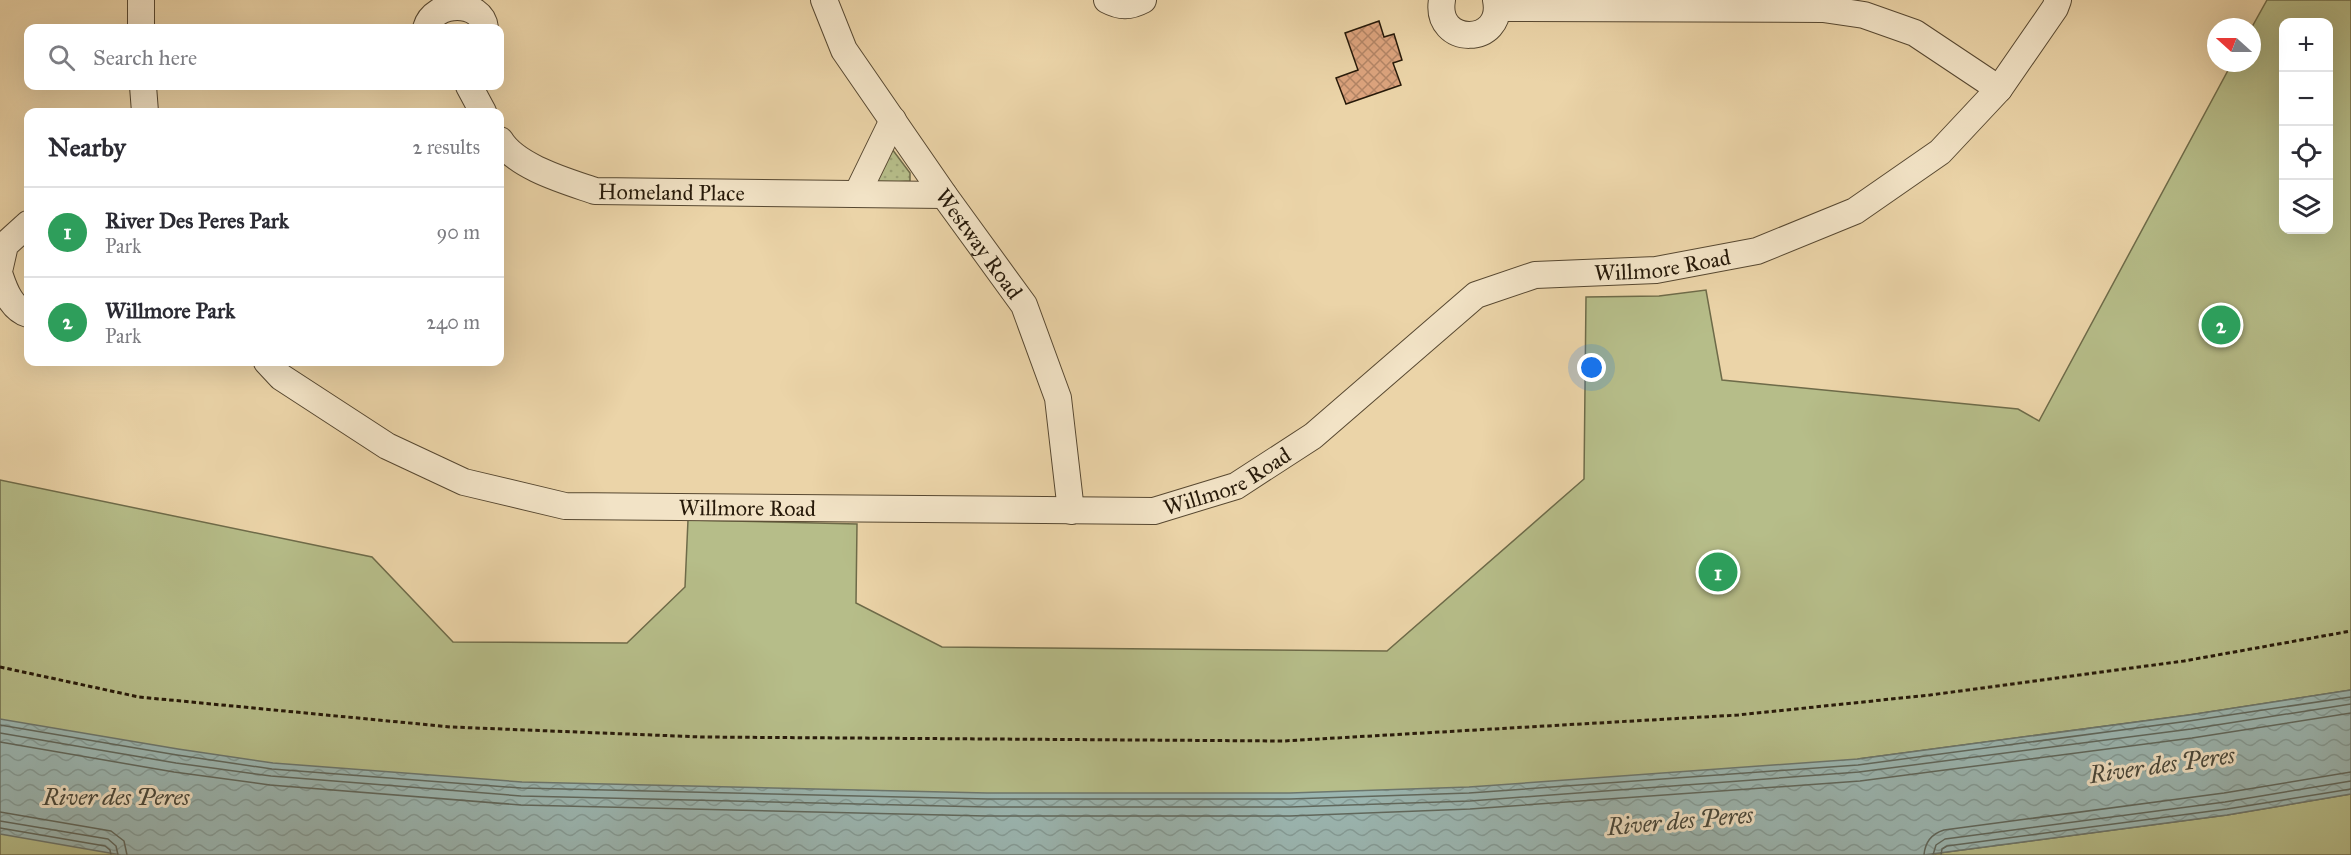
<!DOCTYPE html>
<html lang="en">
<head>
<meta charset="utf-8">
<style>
  :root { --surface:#fff; --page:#f7f7f7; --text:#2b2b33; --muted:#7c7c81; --line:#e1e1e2; --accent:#2563eb }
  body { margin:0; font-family:"IM FELL Great Primer",serif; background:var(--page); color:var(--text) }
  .controls { position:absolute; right:18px; top:18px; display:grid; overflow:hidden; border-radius:12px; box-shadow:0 6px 24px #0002 }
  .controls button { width:54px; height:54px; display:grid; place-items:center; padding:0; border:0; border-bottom:2px solid var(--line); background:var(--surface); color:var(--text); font:30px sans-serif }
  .compass { position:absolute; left:2207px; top:18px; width:54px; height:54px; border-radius:50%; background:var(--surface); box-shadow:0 6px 24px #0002; rotate:291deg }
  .you { position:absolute; left:1592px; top:368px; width:21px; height:21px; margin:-15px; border:4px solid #fff; border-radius:50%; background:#1a73e8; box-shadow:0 0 0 9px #1a73e833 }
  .badge { display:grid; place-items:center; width:39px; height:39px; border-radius:50%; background:var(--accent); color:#fff; font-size:20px; font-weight:700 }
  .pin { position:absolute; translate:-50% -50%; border:3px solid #fff; box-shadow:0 2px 6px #0006 }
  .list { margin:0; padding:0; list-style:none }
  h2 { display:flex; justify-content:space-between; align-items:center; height:78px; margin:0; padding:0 24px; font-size:26px }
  h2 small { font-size:20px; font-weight:400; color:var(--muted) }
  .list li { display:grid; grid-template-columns:39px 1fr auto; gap:18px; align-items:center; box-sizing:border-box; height:90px; padding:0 24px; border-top:2px solid var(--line) }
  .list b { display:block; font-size:22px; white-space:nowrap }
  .list p { margin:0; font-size:20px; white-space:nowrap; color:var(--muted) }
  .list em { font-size:20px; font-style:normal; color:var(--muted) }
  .icon { flex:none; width:33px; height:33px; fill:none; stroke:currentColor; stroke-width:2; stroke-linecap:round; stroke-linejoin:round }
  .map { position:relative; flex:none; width:2351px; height:855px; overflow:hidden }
  .search { position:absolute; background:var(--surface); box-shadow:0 6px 24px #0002; left:24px; top:24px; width:480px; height:66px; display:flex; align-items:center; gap:15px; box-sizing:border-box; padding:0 21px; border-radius:12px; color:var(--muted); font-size:22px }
  .panel { position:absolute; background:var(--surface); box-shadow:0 6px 24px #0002; left:24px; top:108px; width:480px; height:258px; border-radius:12px }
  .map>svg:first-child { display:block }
</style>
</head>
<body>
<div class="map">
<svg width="2351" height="855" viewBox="0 0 2351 855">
  <defs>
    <pattern id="grass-dots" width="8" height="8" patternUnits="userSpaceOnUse" patternTransform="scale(1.5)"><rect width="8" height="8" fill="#b6bd89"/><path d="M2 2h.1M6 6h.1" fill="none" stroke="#9ca275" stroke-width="1.8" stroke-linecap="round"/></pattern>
    <pattern id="water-waves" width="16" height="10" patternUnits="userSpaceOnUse" patternTransform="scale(1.5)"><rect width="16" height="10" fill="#9bb6b1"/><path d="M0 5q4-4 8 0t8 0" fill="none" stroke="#859c97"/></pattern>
    <pattern id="building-cross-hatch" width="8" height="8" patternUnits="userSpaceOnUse" patternTransform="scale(1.5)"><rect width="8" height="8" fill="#dca37d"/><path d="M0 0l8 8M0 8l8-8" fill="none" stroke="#b28465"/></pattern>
  </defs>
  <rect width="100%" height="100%" fill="#ebd4a8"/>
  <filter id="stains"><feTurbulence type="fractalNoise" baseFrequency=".00333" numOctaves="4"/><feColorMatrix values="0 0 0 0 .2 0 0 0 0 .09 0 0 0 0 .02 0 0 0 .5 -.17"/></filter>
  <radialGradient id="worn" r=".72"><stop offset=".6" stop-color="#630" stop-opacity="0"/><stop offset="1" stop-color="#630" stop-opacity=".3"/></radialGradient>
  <polygon fill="url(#grass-dots)" stroke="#6e6b49" stroke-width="1.5" points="892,149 910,173 910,181 880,183 876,181"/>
  <g fill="#b6bd89" stroke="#6e6b49" stroke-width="1.5" fill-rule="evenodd">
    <path d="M2267,0H2351V690L2189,715L1858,759L1804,855H0V480L372,557L453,642L627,643L685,587L688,520L857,524L856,603L942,647L1387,651L1584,479L1586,297L1659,296L1706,290L1722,380L2018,409L2039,421L2232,63H2252V27ZM2284,22H2328V230H2284Z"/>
    <polygon points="2351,794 2351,855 1924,855 2227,815"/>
  </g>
  <polygon fill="url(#water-waves)" stroke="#6c776e" stroke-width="1.5" points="2351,690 2351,794 2227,815 1924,855 121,855 0,834 0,719 178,749 273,763 522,782 987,793 1290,793 1469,787 1858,759 2189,715"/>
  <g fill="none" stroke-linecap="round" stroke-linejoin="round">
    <g stroke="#60685d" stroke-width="1.5">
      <polyline points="0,725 177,755 272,769 521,788 987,799 1290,799 1469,793 1858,765 2189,721 2351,697"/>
      <polyline points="0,733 176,763 271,776 521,796 987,807 1290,807 1470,801 1859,772 2191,729 2351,704"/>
      <polyline points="0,742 174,772 270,785 521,805 986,816 1290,816 1470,809 1860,781 2192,738 2351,713"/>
      <polyline points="0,812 111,831 124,841 127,855"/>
      <polyline points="0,821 108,839 116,846 118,855"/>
      <polyline points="0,828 105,846 110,850 111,855"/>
      <path d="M1924,855C1925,842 1931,834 1944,830L2224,793L2351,772"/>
      <polyline points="1933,855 1936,845 1945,839 2225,802 2351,781"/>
      <polyline points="1941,855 1942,849 1947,846 2227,809 2351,789"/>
    </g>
  </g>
  <polygon fill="url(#building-cross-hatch)" stroke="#261909" stroke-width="1.5" points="1379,21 1384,37 1394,34 1402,60 1393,63 1401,85 1346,104 1336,78 1358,70 1345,33"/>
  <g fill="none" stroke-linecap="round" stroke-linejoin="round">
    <g stroke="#574831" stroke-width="28">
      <g id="minor">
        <path id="s1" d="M824,0L844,50L944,195L1024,305L1058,398L1071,511"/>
        <path d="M1107,0C1120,7 1130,7 1143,0"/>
        <path d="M1442,0C1434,47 1505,46 1496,0"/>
        <polyline points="1498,8 1823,9 1864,15 1915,33 1999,89"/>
        <polyline points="141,28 141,0"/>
        <path d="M426,28C434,0 482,0 485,28"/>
        <polyline points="143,86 145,112"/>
        <polyline points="469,86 483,112"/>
        <path id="s2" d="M500,140C516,167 566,181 595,191L944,195"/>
        <polyline points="857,194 893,120"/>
        <polyline points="0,267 5,245 28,224"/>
        <path d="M0,276C5,291 12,309 28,314"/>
        <path id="s3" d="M267,362L281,377L387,446L464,482L565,506L1154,511L1236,486L1313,436L1476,295L1535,275L1656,270L1757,251L1855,211L1940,152L1999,89L2055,8L2058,0"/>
      </g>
    </g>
    <polyline stroke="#261909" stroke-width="3" stroke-dasharray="4.5 3" stroke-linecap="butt" points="0,667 139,697 451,727 702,737 1283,741 1738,715 1930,695 2184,661 2351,631"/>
    <use href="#minor" stroke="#f2e3c6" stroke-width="26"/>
  </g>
  <g text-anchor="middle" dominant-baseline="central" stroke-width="6" stroke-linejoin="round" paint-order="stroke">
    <g font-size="22" fill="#261909" stroke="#f2e3c6">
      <text stroke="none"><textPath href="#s2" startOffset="186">Homeland Place</textPath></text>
      <text stroke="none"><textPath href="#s1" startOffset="290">Westway Road</textPath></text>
      <text stroke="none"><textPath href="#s3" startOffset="1508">Willmore Road</textPath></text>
      <text stroke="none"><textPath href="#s3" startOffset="1004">Willmore Road</textPath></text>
      <text stroke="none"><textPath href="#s3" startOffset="518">Willmore Road</textPath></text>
    </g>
    <g font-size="24" font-style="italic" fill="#49483b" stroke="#f2e3c6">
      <text transform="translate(2162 765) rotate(-8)">River des Peres</text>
      <text x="116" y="797">River des Peres</text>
      <text transform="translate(1680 821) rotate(-5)">River des Peres</text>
    </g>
  </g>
  <rect width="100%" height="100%" filter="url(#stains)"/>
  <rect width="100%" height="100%" fill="url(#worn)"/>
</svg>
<div class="controls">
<button>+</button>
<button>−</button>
<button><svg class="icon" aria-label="locate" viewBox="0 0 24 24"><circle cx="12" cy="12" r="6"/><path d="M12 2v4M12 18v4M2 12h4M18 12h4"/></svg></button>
<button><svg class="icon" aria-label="layers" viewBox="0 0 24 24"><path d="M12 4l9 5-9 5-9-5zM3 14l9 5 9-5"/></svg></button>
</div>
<svg class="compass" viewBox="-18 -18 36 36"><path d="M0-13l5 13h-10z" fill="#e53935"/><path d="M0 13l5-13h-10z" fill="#7c7c81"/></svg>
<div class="you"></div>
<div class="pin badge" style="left:1718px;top:572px;background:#2e9e5b">1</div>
<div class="pin badge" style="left:2221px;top:325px;background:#2e9e5b">2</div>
<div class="search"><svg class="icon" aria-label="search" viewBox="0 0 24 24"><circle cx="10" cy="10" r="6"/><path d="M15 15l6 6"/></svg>Search here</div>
<section class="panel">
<h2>Nearby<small>2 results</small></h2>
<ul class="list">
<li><span class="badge" style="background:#2e9e5b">1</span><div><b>River Des Peres Park</b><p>Park</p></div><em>90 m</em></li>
<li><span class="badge" style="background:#2e9e5b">2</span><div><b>Willmore Park</b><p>Park</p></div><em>240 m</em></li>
</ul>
</section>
</div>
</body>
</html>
